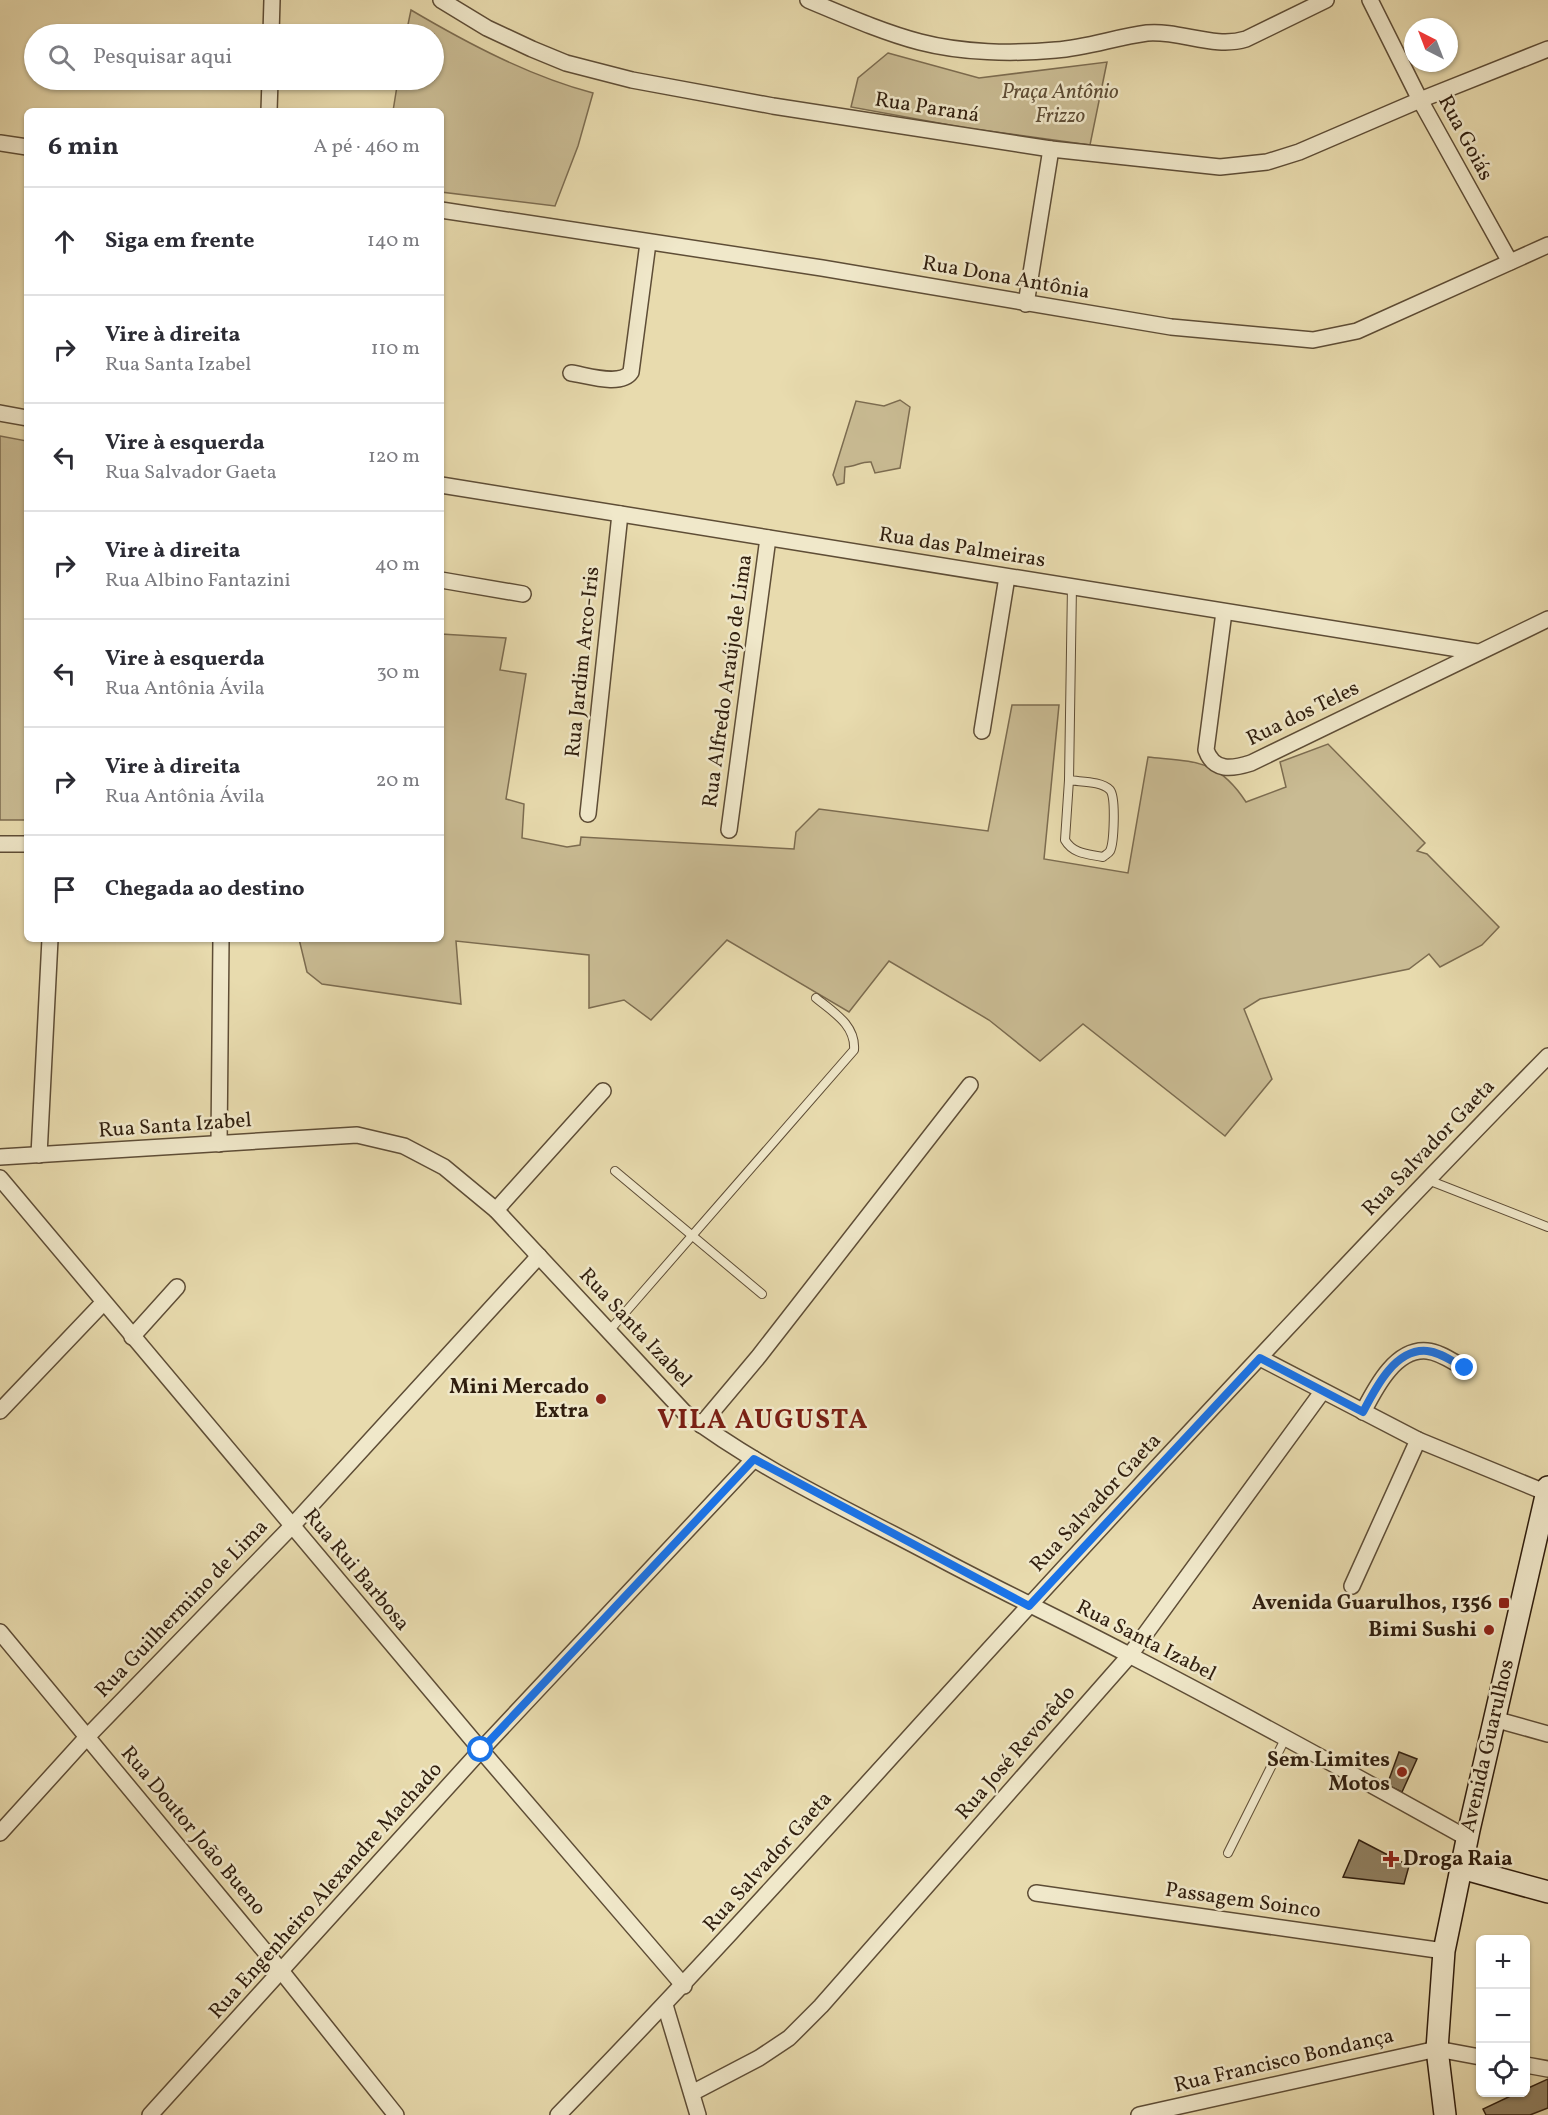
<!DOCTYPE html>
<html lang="pt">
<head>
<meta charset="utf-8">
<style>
  :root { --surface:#fff; --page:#f2f2f3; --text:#2b2b33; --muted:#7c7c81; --line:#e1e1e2 }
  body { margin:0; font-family:Vollkorn,serif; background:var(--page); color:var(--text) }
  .controls { position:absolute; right:18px; bottom:18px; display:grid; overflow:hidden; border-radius:9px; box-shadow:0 2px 4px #0004 }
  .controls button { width:54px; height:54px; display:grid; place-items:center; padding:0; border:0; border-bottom:2px solid var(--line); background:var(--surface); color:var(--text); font:30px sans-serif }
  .compass { position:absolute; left:1404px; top:18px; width:54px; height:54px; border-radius:50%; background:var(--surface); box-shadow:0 2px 4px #0004; rotate:318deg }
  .stop { position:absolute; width:18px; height:18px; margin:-14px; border:4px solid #1a73e8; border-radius:50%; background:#fff }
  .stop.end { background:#1a73e8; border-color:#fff; box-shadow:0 2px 6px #0008 }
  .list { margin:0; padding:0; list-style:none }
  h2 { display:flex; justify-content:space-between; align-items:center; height:78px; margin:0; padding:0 24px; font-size:26px }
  h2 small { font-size:20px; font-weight:400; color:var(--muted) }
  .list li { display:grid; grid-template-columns:39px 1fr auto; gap:18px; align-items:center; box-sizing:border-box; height:108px; padding:0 24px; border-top:2px solid var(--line) }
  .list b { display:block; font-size:22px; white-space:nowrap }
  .list p { margin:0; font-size:20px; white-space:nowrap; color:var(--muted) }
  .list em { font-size:20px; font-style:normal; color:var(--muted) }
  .icon { flex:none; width:33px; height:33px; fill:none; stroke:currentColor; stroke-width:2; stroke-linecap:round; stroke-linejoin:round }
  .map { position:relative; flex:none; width:1548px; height:2115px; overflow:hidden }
  .search { position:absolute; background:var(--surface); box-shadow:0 2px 4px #0004; left:24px; top:24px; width:420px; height:66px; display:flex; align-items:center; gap:15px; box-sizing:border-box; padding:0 21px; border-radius:33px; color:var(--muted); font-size:22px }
  .panel { position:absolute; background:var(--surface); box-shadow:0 2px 4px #0004; left:24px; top:108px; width:420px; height:834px; border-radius:9px }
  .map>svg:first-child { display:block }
</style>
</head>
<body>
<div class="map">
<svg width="1548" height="2115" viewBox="0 0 1548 2115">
  <rect width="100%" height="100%" fill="#e8dbae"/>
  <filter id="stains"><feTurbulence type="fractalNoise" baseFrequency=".00333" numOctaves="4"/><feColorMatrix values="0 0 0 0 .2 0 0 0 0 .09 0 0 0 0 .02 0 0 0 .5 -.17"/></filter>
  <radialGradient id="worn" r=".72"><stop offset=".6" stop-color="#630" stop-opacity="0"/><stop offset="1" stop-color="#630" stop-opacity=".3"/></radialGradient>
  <g fill="#c9bb93" stroke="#7c6c50" stroke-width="1.5">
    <path d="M411,10C467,43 529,76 593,93L578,146L555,206L441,192V111H393L398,80H434V34H406Z"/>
    <polygon points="888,53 979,78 1107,62 1090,145 966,128 851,107 858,78"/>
    <path d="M900,400L910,407L900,468L875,473L871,462C862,461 855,467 845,467L844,483L837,485L833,475L856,401L884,406Z"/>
    <polygon points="0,436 27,441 27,820 0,820"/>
    <path d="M441,634L506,638L500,670L526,674L506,799L524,804L522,838L567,847L580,845L581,837L794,849L796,832L819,809L988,831L1012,705H1059L1044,859L1128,873L1148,757C1195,762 1218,759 1246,802L1286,787L1280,762L1328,744L1425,843L1417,851L1427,854L1499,927L1482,945L1440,967L1429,954L1409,969L1260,999L1244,1009L1272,1079L1225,1136L1083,1024L1040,1061L989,1020L889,961L849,1012L727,940L651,1020L624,1000L589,1008V955L456,941L461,1004L322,984L307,972L299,939H441Z"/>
  </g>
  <g fill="#908061" stroke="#301e0e" stroke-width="1.5">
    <polygon points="1399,1752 1417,1759 1402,1792 1387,1785"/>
    <polygon points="1359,1840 1409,1866 1404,1884 1343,1877"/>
    <polygon points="1548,2079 1548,2108 1530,2115 1486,2115 1483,2109 1519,2092 1526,2092 1526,2089"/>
  </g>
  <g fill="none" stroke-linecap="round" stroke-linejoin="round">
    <g stroke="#5e4d36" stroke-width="10">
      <g id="lane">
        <path d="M1069,780C1081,782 1101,781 1110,790C1116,797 1114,843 1110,851C1108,854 1105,855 1103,857C1088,854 1073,854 1065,840L1069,780L1072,585"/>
        <polyline points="615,1171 762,1294"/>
        <polyline points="1428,1180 1548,1227"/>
        <path d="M609,1331L854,1050C856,1025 833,1012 816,998"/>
        <polyline points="1228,1853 1286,1737"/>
      </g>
    </g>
    <g stroke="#5e4d36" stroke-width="18">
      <g id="street">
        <polyline points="441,0 487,28 532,49 566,63 632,80 773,106 1051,149 1220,167 1267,162 1299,152 1420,100 1548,49"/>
        <path d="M808,0C844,15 882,32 920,42C962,53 1013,54 1056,50C1087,48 1116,37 1147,33C1180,30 1214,49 1246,39L1326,0"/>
        <polyline points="1370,0 1420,100 1510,262"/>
        <polyline points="271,34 272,0"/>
        <polyline points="269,111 270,80"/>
        <polyline points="0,143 27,147"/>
        <polyline points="441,210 822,268 1171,327 1313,340 1357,331 1548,245"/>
        <polyline points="1026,304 1051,149"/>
        <path d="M571,373C586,375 621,387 631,372L648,243"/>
        <polyline points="0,413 27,418"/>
        <polyline points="441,485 1477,652"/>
        <polyline points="441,580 523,594"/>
        <path d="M1224,612L1206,750C1214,772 1232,769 1251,763L1548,619"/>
        <polyline points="982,731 1007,577"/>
        <polyline points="588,814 620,514"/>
        <polyline points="729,830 768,538"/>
        <polyline points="0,844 27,844"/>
        <polyline points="219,1144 221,939"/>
        <polyline points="39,1155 50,939"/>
        <path d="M0,1157L357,1135L404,1146L444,1167L496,1210L684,1412C760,1470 851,1511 935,1556C1000,1591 1067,1622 1133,1657C1245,1715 1356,1776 1467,1838"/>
        <polyline points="0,1178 481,1750 684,1986"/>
        <polyline points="496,1210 603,1091"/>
        <polyline points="132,1337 177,1287"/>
        <polyline points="1260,1358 1418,1440 1547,1493"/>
        <polyline points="0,1411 103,1303"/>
        <path d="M1363,1412C1375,1389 1395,1348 1427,1351C1440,1352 1453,1362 1465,1368"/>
        <polyline points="701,1425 759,1356 970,1085"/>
        <polyline points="1352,1586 1418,1440"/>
        <polyline points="0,1632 282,1972 396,2115"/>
        <polyline points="1494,1719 1548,1734"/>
        <polyline points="0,1833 87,1737 292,1526 539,1256"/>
        <polyline points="1036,1893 1444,1951"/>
        <polyline points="665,2005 698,2115"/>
        <polyline points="1526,2065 1548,2069"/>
        <polyline points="692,2093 759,2058 789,2038 821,2006 1130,1655 1322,1392"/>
        <polyline points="150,2115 481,1750 754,1459"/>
        <path d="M558,2115C719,1950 872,1777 1028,1607C1199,1421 1371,1236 1548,1056"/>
        <polyline points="1139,2115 1437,2049 1480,2057"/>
      </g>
    </g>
    <g stroke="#301e0e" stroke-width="24">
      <g id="secondary">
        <polyline points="1461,1868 1548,1892"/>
        <polyline points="1445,2115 1437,2049 1444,1951 1469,1830 1548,1487"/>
      </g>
    </g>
    <use href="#lane" stroke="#f0e8ca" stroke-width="8"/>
    <use href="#street" stroke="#f0e8ca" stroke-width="15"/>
    <use href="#secondary" stroke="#f0e8ca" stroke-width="21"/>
  </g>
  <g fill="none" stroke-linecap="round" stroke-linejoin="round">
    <path stroke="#1a73e8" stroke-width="8" d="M481,1750L754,1459L1029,1606L1260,1358L1363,1412C1375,1389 1395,1348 1427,1351C1440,1352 1453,1362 1465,1368"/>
  </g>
  <g fill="#8f2418" stroke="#f0e8ca" stroke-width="2">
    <circle cx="601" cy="1399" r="6"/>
    <rect x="1498" y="1597" width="12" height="12" rx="3"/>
    <circle cx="1489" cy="1630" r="6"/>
    <circle cx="1402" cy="1772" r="6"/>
    <path d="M1388 1850h6v6h6v6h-6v6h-6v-6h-6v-6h6z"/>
  </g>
  <g text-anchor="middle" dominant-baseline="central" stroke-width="5" stroke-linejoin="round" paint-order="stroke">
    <g font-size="21" font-style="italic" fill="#5e4d36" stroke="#f0e8ca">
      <text x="1060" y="92">Praça Antônio<tspan x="1060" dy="24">Frizzo</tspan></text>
    </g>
    <g font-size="21" fill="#301e0e" stroke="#f0e8ca">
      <text transform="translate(927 108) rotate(9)">Rua Paraná</text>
      <text transform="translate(1465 138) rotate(62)">Rua Goiás</text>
      <text transform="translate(1006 278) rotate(10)">Rua Dona Antônia</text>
      <text transform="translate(962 548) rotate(9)">Rua das Palmeiras</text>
      <text transform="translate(583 662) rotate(-84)">Rua Jardim Arco-Iris</text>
      <text transform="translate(728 681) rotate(-82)">Rua Alfredo Araújo de Lima</text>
      <text transform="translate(1303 714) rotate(-26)">Rua dos Teles</text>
      <text transform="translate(175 1126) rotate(-4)">Rua Santa Izabel</text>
      <text transform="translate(1429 1148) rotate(-46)">Rua Salvador Gaeta</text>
      <text transform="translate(635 1328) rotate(47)">Rua Santa Izabel</text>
      <text transform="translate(1096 1503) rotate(-47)">Rua Salvador Gaeta</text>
      <text transform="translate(356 1570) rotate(50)">Rua Rui Barbosa</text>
      <text transform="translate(182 1609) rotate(-46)">Rua Guilhermino de Lima</text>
      <text transform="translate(1146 1641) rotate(27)">Rua Santa Izabel</text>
      <text transform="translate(1488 1746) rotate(-77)">Avenida Guarulhos</text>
      <text transform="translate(1016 1753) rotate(-49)">Rua José Revorêdo</text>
      <text transform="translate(193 1831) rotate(50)">Rua Doutor João Bueno</text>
      <text transform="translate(768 1862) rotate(-48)">Rua Salvador Gaeta</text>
      <text transform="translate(326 1891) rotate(-48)">Rua Engenheiro Alexandre Machado</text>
      <text transform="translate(1243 1901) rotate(8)">Passagem Soinco</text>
      <text transform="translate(1284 2061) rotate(-13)">Rua Francisco Bondança</text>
    </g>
    <g font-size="21" font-weight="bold" fill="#301e0e" stroke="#f0e8ca" text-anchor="end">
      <text x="589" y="1387">Mini Mercado<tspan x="589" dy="24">Extra</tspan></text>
      <text x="1492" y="1603">Avenida Guarulhos, 1356</text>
      <text x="1477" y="1630">Bimi Sushi</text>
      <text x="1390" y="1760">Sem Limites<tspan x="1390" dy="24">Motos</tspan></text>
      <text x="1403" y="1859" text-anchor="start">Droga Raia</text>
    </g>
    <g font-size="27" font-weight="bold" letter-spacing="1.5" fill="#7a1f14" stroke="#f0e8ca">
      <text x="763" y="1421">VILA AUGUSTA</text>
    </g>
  </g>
  <rect width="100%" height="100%" filter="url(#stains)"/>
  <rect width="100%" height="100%" fill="url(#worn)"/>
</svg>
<div class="controls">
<button>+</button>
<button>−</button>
<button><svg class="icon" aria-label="locate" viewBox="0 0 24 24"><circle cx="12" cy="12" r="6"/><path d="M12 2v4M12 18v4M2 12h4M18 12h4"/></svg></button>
</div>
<svg class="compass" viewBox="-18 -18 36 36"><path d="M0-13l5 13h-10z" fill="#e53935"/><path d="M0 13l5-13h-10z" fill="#7c7c81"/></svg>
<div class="stop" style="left:481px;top:1750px"></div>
<div class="stop end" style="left:1465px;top:1368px"></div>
<div class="search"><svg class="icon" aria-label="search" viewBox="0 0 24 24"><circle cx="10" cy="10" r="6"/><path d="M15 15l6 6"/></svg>Pesquisar aqui</div>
<section class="panel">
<h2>6 min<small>A pé · 460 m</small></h2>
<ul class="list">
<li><svg class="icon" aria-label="ahead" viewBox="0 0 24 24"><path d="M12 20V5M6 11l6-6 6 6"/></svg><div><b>Siga em frente</b></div><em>140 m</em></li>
<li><svg class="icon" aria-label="right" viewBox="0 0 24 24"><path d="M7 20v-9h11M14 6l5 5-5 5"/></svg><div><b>Vire à direita</b><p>Rua Santa Izabel</p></div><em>110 m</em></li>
<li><svg class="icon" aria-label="left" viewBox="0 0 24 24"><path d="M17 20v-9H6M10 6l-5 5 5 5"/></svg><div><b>Vire à esquerda</b><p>Rua Salvador Gaeta</p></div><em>120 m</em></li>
<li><svg class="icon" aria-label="right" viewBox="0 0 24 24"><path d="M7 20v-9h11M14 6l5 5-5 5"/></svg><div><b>Vire à direita</b><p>Rua Albino Fantazini</p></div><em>40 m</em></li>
<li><svg class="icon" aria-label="left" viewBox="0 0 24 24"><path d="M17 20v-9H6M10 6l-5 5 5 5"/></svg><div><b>Vire à esquerda</b><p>Rua Antônia Ávila</p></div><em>30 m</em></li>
<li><svg class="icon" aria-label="right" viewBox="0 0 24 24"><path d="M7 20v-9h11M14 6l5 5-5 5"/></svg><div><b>Vire à direita</b><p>Rua Antônia Ávila</p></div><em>20 m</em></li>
<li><svg class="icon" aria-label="arrive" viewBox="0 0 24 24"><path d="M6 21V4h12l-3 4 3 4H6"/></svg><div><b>Chegada ao destino</b></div></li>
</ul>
</section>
</div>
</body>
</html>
